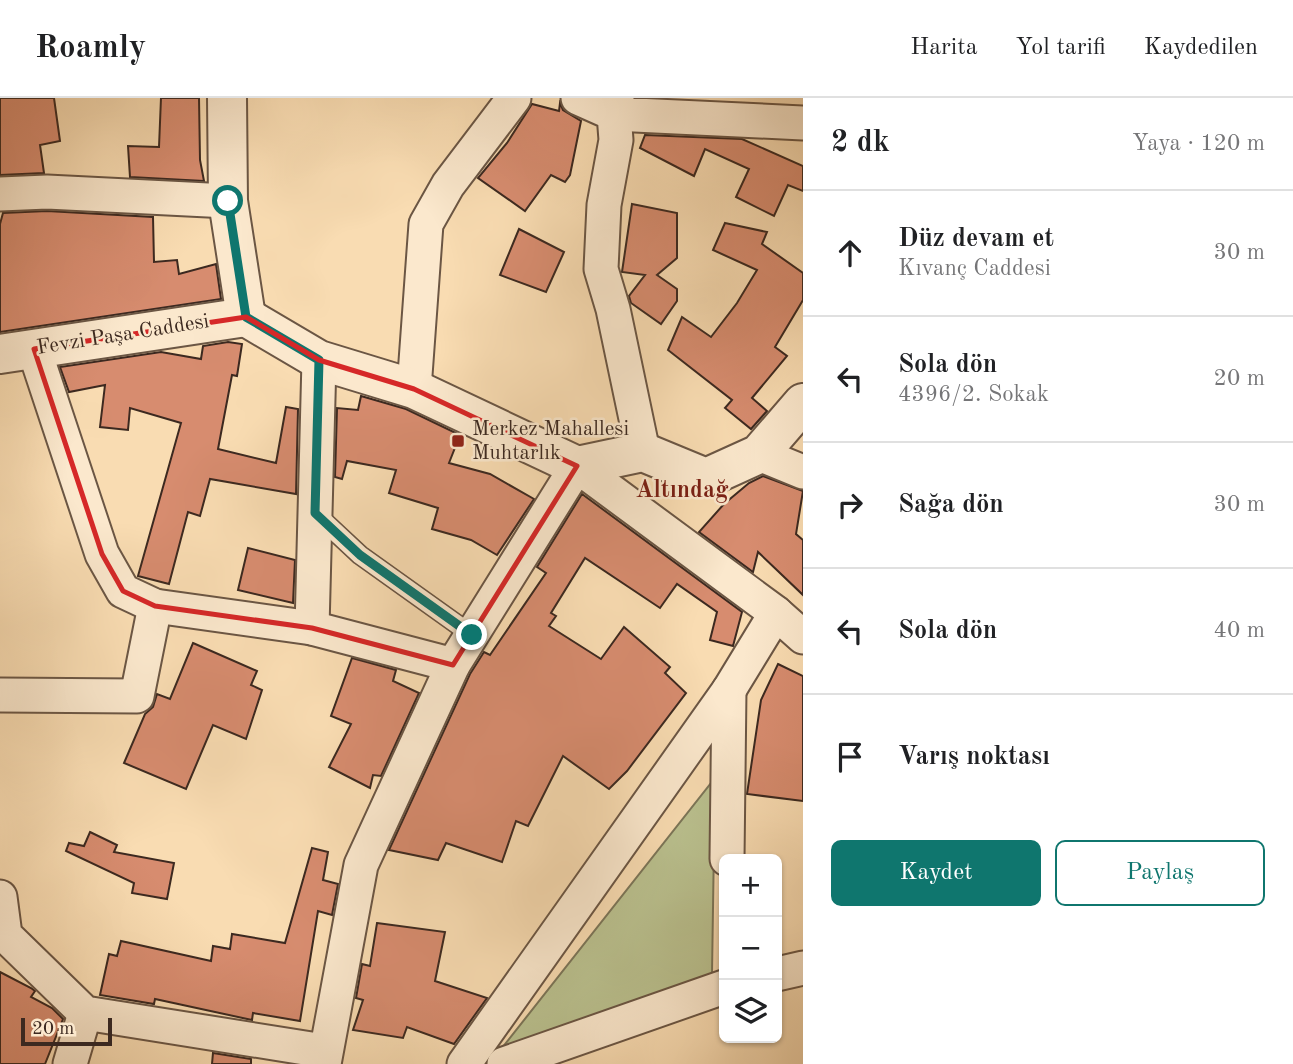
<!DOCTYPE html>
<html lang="tr">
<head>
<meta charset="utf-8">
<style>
  :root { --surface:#fff; --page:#f2f2f2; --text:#202124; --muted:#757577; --line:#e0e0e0; --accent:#0f766e }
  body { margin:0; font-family:"Old Standard TT",serif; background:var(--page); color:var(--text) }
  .controls { position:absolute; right:21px; bottom:21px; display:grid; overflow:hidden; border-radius:10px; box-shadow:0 2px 5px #0004 }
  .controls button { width:63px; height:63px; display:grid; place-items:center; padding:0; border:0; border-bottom:2px solid var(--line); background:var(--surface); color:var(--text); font:35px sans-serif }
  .scale { position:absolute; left:21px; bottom:18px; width:91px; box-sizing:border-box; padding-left:7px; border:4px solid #3c2920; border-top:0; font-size:19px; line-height:24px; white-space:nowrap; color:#3c2920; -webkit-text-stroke:5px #fbe8cd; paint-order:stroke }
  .stop { position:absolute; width:21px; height:21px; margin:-16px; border:5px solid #0f766e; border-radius:50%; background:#fff }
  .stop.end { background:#0f766e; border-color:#fff; box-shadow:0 2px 7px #0008 }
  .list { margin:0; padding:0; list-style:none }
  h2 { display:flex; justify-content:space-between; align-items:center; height:91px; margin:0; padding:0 28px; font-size:30px }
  h2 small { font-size:23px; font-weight:400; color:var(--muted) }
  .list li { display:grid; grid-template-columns:46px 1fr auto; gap:21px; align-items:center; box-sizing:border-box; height:126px; padding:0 28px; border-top:2px solid var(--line) }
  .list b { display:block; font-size:26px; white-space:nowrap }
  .list p { margin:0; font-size:23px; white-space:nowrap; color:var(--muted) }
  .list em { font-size:23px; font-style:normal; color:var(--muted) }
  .actions { display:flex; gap:14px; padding:21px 28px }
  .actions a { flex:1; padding:16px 0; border:2px solid var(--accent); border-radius:10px; text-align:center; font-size:24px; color:var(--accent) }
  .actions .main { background:var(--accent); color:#fff }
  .icon { flex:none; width:38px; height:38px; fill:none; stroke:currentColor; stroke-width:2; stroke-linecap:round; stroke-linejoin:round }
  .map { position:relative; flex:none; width:803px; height:966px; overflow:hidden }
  header { display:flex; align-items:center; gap:42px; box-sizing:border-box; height:98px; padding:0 35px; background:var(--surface); border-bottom:2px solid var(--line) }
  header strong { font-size:33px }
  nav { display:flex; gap:38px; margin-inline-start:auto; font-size:24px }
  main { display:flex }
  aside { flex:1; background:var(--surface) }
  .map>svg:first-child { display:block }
</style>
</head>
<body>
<header>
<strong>Roamly</strong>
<nav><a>Harita</a><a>Yol tarifi</a><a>Kaydedilen</a></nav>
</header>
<main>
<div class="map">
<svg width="803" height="966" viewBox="0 0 803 966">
  <rect width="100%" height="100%" fill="#f9dcb2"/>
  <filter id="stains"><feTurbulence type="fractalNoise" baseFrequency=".00286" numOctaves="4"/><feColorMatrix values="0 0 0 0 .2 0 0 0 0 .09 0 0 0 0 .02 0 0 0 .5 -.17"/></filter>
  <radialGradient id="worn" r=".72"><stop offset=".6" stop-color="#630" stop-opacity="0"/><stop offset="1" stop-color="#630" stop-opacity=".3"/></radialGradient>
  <polygon fill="#bac18f" stroke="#7b7558" stroke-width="2" points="715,680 712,876 502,950"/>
  <g fill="#d78c6f" stroke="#3c2920" stroke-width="2">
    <polygon points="0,0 54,0 60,43 40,47 44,75 0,77"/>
    <polygon points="161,0 199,0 200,62 204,83 130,79 128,48 159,49"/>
    <polygon points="560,5 563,12 581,23 570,77 565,84 551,77 525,113 478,80 507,45 532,6 559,13"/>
    <polygon points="645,37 742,41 803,68 803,93 788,87 774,118 736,99 749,71 705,51 694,78 640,50"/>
    <polygon points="632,106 677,115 677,160 657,177 677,191 677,203 661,226 631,205 629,198 645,177 622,174"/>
    <polygon points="47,113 153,119 154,164 177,162 179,176 216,166 221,201 0,234 0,126 3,115"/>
    <polygon points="725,125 767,134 762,146 803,175 803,202 775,249 787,258 752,300 767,313 751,331 725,310 732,302 668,252 682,219 711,239 737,205 757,172 713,152"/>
    <polygon points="519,131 564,154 546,194 500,177"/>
    <polygon points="228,244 242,246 237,278 232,277 218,351 276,365 286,309 298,311 296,396 210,381 200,418 188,414 169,486 138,478 181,325 130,310 128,332 100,329 105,287 69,294 60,269 161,254 201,261 203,248"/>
    <polygon points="361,298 406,311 460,337 449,365 490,376 534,401 497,457 471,442 432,431 438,410 389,395 396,372 347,363 342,381 335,379 337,310 358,312"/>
    <polygon points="763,378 803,393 796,436 803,442 803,497 758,454 753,474 699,434 724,406 749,385"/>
    <polygon points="582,396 742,514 733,548 710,542 717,514 677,486 660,510 585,460 551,515 556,518 549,528 601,561 624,529 670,569 665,575 686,595 627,673 609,691 563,658 528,728 516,723 502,764 446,745 438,762 389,752 470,576 484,554 490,557 546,475 537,469"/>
    <polygon points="248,450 295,462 293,505 238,492"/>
    <polygon points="193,545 257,573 251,587 262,592 246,641 213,627 186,691 124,665 145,616 153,609 157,596 170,601"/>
    <polygon points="352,560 396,572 393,583 419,595 381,678 373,677 370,690 329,669 351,626 331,618"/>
    <polygon points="778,566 803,578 803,703 747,696 761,602"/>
    <polygon points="90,734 117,747 114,754 174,765 167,801 132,795 134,785 66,753 69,745 84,748"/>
    <polygon points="312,750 328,754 323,782 338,786 332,817 318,813 300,923 253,915 252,922 155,901 154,906 100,897 109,856 117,858 121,843 211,863 213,848 230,851 232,836 285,845"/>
    <polygon points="377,825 445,834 435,883 487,900 454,946 407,929 403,940 353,932 363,902 356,900 362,866 370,868"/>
    <polygon points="0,874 31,890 35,893 31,899 52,910 63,921 45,966 0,966"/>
    <polygon points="213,955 251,961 251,966 212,966"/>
  </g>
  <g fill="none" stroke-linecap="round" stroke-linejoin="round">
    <g stroke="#6b5644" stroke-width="21">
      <polyline id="service" points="315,415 360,457 472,537"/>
    </g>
    <g stroke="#6b5644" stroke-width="37">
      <g id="minor">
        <polyline points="578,0 614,16 616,42 604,107 601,171 613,211 643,354"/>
        <polyline points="617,0 614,16 803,25"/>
        <polyline points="0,96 47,94 228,103"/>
        <polyline points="34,251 102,456 123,493 155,508 312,530 453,567 577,368 776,515 803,539"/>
        <polyline points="414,291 426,126 448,87 514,0"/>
        <polyline points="759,356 803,374"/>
        <polyline points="312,530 319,262"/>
        <polyline points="0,597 137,598 155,508"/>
        <polyline points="727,761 729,592"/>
        <polyline points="0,799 5,837 85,915 324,953"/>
        <polyline points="777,876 803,870"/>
        <polyline points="70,966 85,915"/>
        <polyline points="324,966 361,767 453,567"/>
        <polyline points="464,966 729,592 776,515"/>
        <polyline points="504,966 724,889"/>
      </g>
    </g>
    <g stroke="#6b5644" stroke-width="42">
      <g id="tertiary">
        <polyline points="227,0 228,103 246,219"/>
        <polyline points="246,219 319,262 414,291 577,368 643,354 706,380 759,356 803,305"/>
        <polyline points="0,256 246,219"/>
      </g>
    </g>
    <use href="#service" stroke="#fbe8cd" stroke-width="18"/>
    <use href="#minor" stroke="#fbe8cd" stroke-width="33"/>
    <use href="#tertiary" stroke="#fbe8cd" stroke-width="38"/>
  </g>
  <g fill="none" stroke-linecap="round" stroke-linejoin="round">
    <polyline stroke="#0f766e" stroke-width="9" points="228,103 246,219 319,262 315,415 360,457 472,537"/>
  </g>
  <path fill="none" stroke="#d62828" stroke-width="5" stroke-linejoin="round" d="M246,219L319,262L414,291L577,368L453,567L312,530L155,508L123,493L102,456L34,251Z"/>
  <rect fill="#8f2418" stroke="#fbe8cd" stroke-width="2.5" x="451" y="336" width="14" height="14" rx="3.5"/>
  <g text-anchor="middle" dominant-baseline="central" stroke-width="5" stroke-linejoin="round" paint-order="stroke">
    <g font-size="21" fill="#3c2920" stroke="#fbe8cd">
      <text transform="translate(123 237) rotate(-9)">Fevzi Paşa Caddesi</text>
    </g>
    <g font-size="21" fill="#3c2920" stroke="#fbe8cd" text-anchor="start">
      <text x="472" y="331">Merkez Mahallesi<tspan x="472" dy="24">Muhtarlık</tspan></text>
    </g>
    <g font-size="24" font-weight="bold" fill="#7a1f14" stroke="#fbe8cd">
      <text x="682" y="393">Altındağ</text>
    </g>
  </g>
  <rect width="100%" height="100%" filter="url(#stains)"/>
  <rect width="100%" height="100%" fill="url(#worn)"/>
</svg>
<div class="controls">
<button>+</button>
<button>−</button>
<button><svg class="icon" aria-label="layers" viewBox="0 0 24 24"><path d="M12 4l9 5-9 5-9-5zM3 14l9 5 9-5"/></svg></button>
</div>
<div class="scale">20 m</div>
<div class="stop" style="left:228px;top:103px"></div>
<div class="stop end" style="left:472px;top:537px"></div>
</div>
<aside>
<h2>2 dk<small>Yaya · 120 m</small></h2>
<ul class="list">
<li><svg class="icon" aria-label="ahead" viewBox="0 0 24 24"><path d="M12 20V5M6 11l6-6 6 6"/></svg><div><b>Düz devam et</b><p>Kıvanç Caddesi</p></div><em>30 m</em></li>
<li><svg class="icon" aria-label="left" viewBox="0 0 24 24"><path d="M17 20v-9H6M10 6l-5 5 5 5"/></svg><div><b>Sola dön</b><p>4396/2. Sokak</p></div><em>20 m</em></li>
<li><svg class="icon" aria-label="right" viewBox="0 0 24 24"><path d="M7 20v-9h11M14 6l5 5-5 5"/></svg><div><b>Sağa dön</b></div><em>30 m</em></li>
<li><svg class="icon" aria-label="left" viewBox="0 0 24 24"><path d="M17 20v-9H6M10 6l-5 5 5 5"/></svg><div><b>Sola dön</b></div><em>40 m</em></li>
<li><svg class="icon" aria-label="arrive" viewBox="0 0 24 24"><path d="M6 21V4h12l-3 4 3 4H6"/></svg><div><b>Varış noktası</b></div></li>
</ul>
<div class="actions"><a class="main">Kaydet</a><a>Paylaş</a></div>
</aside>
</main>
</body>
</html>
